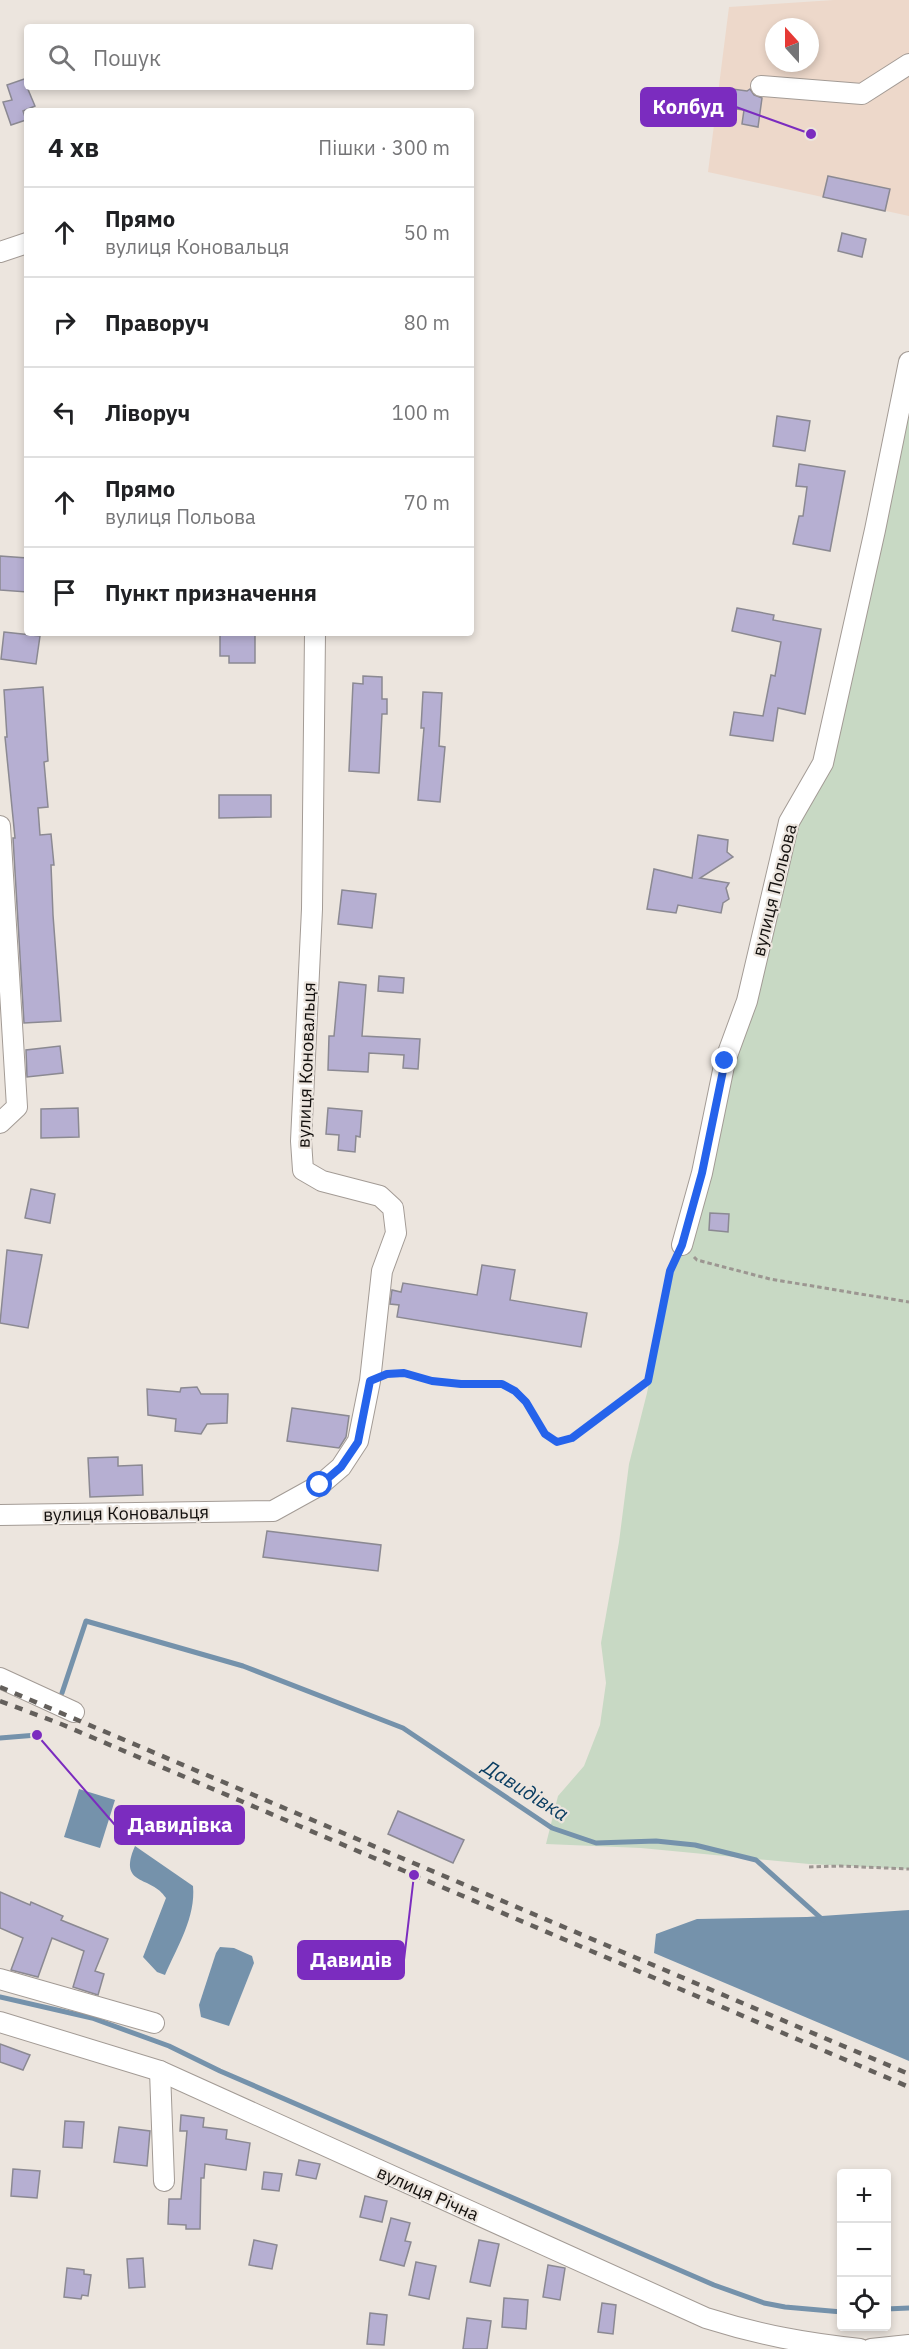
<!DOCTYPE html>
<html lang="uk">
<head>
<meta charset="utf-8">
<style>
  :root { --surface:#fff; --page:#f2f2f2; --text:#202124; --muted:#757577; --line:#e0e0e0 }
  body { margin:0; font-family:"IBM Plex Sans",sans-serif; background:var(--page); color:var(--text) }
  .controls { position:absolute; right:18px; bottom:18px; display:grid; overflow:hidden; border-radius:6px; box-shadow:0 3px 9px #0003 }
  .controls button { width:54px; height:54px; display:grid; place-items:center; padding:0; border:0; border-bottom:2px solid var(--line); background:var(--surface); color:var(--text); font:30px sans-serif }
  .compass { position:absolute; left:765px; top:18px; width:54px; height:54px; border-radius:50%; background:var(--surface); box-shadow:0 3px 9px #0003; rotate:339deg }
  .stop { position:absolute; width:18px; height:18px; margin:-14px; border:4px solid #2563eb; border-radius:50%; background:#fff }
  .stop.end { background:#2563eb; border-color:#fff; box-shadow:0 2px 6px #0008 }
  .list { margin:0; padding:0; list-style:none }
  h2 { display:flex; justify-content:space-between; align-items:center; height:78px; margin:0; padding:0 24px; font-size:26px }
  h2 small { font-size:20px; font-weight:400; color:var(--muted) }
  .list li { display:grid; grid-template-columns:39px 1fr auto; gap:18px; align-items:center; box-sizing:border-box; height:90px; padding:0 24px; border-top:2px solid var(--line) }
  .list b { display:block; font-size:22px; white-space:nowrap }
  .list p { margin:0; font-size:20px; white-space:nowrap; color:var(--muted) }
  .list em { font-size:20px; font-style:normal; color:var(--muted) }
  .icon { flex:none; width:33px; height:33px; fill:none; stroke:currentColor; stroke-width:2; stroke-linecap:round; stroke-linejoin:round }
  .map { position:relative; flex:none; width:909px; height:2349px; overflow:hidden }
  .search { position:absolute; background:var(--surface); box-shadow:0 3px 9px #0003; left:24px; top:24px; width:450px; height:66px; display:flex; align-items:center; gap:15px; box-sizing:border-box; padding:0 21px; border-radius:6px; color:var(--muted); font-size:22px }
  .panel { position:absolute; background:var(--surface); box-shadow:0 3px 9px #0003; left:24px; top:108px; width:450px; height:528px; border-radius:6px }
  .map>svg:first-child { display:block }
</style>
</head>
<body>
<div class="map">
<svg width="909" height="2349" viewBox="0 0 909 2349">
  <rect width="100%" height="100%" fill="#ece5de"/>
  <path fill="#edd8ca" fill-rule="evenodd" d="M834,0H909V216L708,172L729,7ZM774,27H810V63H774Z"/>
  <polygon fill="#c8d9c4" points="909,362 909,1869 809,1864 641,1848 546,1844 558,1796 584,1766 600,1725 606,1683 601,1643 619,1542 629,1464 647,1393 670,1271 682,1245 789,822 823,763"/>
  <g fill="#7592ab">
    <polygon points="79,1789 115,1800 100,1848 64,1837"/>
    <path d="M135,1846L193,1886C196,1917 177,1947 165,1975L157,1972L143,1957L166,1898C152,1875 117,1887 135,1846Z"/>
    <polygon points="909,1910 909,2061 654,1953 656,1934 697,1919 807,1917"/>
    <polygon points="220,1947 234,1948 252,1956 254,1963 229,2026 201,2017 199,2005 216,1953"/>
  </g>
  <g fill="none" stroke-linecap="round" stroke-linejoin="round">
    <g stroke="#7592ab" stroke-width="5">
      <polyline points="62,1693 86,1621 243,1666 403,1728 552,1828 596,1843 656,1841 695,1845 756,1860 823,1920"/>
      <polyline points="0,1738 37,1735"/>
      <polyline points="0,1997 92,2018 169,2046 220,2071 714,2285 764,2303 785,2307 842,2312"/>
      <polyline points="886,2309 909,2308"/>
    </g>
  </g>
  <g fill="#b6afd2" stroke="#8b8992" stroke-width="1.5">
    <polygon points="27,78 27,87 35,106 23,111 26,120 11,125 3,102 12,100 7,85"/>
    <polygon points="732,89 747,91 750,89 754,95 762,98 758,127 742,124 744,110 729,108"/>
    <polygon points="828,176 890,189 885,211 823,197"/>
    <polygon points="842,233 866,239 862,257 838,251"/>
    <polygon points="777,416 810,421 805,451 773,446"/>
    <polygon points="799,464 845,471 830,551 793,544 799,516 803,516 807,487 796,486"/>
    <polygon points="0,556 27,558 27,592 0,590"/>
    <polygon points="737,608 774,615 773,620 821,629 805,714 778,708 773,741 730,735 734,712 763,716 771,675 775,676 781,642 732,631"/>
    <polygon points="4,632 40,636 36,664 1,659"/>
    <polygon points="220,635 255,635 255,663 229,663 229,656 220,656"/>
    <polygon points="363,676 382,677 382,699 387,699 387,714 382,714 379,773 349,771 353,683 363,684"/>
    <polygon points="43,687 48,761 44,762 48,807 38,808 40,835 51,834 54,865 51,865 53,915 61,1021 24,1023 13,838 15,838 5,737 7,737 4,690"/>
    <polygon points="423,692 442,693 439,746 445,747 440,802 418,800 424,728 421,728"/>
    <polygon points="219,795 271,795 271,817 219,818"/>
    <polygon points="698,835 728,840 727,852 733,857 700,878 729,883 726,888 729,899 723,903 721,913 678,905 676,913 647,909 654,869 692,878"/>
    <polygon points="342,890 376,894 372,928 338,924"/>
    <polygon points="379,976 404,978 403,993 378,991"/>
    <polygon points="339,982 366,985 362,1036 420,1039 418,1069 403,1068 404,1055 369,1053 368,1072 328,1070 329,1036 334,1036"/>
    <polygon points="60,1046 63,1073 27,1077 26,1050"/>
    <polygon points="78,1108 79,1137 41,1138 41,1109"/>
    <polygon points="328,1108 362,1111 360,1137 356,1136 355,1152 338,1150 339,1135 326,1134"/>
    <polygon points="31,1189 55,1194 50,1223 25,1218"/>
    <polygon points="710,1213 729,1214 728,1232 709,1230"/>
    <polygon points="7,1250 42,1255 28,1328 0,1323"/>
    <polygon points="482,1265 515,1270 510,1300 587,1313 581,1347 397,1317 399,1305 390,1304 392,1290 401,1292 403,1283 477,1295"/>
    <polygon points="197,1387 201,1394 228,1394 227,1423 207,1424 201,1434 175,1431 176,1419 148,1415 147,1389 180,1392 181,1388"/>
    <polygon points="292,1408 349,1416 346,1437 339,1448 287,1441"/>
    <polygon points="118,1457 118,1466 142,1465 143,1495 90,1497 88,1458"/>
    <polygon points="267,1531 381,1545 378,1571 263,1557"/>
    <polygon points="398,1811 464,1840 453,1863 388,1834"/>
    <polygon points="0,1892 30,1905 31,1902 63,1916 61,1920 108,1939 95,1971 104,1974 98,1995 73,1987 84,1951 52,1938 38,1977 11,1970 23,1938 0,1928"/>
    <polygon points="0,2044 30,2055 23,2070 0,2062"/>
    <polygon points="181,2115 204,2118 203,2127 227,2130 226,2139 250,2143 246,2170 205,2164 204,2178 201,2178 200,2229 186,2229 186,2225 168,2224 169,2199 181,2199 187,2131 180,2131"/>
    <polygon points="65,2121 84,2122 82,2148 63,2147"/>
    <polygon points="119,2127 150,2131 147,2166 114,2162"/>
    <polygon points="299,2160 320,2164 316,2179 296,2175"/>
    <polygon points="13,2169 40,2171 37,2198 11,2196"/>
    <polygon points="264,2172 282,2174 279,2191 262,2189"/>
    <polygon points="365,2196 387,2201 382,2222 360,2217"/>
    <polygon points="391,2218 410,2223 405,2241 411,2242 404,2266 380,2260"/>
    <polygon points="254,2240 277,2245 272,2269 249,2265"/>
    <polygon points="479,2240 499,2244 490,2286 470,2282"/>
    <polygon points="143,2258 145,2287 129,2288 127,2259"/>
    <polygon points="416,2262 436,2266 429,2299 409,2295"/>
    <polygon points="548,2265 565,2268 560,2300 543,2297"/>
    <polygon points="67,2268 84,2270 84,2274 91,2275 88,2296 82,2295 81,2299 64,2297"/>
    <polygon points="504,2298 528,2300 526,2329 502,2327"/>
    <polygon points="602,2303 616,2305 613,2334 598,2332"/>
    <polygon points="370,2313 387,2315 384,2345 367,2344"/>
    <polygon points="467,2318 491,2321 487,2349 463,2349"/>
  </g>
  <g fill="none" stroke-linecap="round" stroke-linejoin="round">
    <g stroke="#a39b95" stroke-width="22">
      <g id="minor">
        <polyline points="761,86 862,94 909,64"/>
        <polyline points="0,252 27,243"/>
        <polyline points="0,826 17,1107 0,1123"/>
        <polyline points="682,1245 702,1173 725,1061 747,1001 789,822 823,763 875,530 909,362"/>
        <polyline points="0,1515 273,1511 320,1485 341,1467 358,1441 370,1381 382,1271 396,1233 393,1208 380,1196 322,1181 303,1170 301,1141 312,909 315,633"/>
        <polyline points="0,1678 74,1712"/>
        <polyline points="0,1979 154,2023"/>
        <path d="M0,2022L160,2071L706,2318C760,2335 804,2343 860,2349"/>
        <polyline points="160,2071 164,2181"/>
        <polyline points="871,2349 909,2345"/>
      </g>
    </g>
    <g stroke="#9c9691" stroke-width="3" stroke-dasharray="4.5 3" stroke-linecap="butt">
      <polyline points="694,1257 697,1260 770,1279 909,1302"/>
      <path d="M389,1374C412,1372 434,1382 458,1384C477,1385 501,1378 516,1392C535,1408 532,1427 557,1441L572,1438L648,1381L670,1271L675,1260"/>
      <polyline points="809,1867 840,1866 909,1869"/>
    </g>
    <use href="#minor" stroke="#fff" stroke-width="20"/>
    <g stroke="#635f5b" stroke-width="4.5" stroke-dasharray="8 8" stroke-linecap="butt">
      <polyline points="0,1687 909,2074"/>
      <polyline points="0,1701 61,1724 909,2087"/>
    </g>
  </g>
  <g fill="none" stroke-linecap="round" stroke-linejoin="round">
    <polyline stroke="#2563eb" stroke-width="8" points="320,1485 341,1467 358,1442 370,1381 387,1374 404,1373 432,1381 461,1384 502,1384 515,1391 526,1402 545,1434 557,1442 572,1438 648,1381 670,1271 682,1245 702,1173 725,1061"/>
  </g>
  <g text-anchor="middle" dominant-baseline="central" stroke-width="4.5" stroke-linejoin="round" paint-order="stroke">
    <g font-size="18" fill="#13100e" stroke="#ece5de">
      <text transform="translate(774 890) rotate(-76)">вулиця Польова</text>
      <text transform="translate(306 1065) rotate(-88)">вулиця Коновальця</text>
      <text transform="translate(126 1513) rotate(-1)">вулиця Коновальця</text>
      <text transform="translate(428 2193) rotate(24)">вулиця Річна</text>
    </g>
    <g font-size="20" font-style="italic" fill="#0b3e62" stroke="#ece5de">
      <text transform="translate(526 1790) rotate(32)">Давидівка</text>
    </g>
  </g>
  <path fill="none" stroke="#7b2cbf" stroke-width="2" d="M811 134L736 107M37 1735L115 1825M414 1875L404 1960"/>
  <g fill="#7b2cbf" stroke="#ece5de" stroke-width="2">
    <circle cx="811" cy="134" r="6"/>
    <circle cx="37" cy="1735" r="6"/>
    <circle cx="414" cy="1875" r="6"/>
  </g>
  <g fill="#7b2cbf" stroke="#7b2cbf" stroke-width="2">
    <rect x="641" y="88" width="95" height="38" rx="6"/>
    <rect x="115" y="1806" width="129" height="38" rx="6"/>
    <rect x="298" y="1941" width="106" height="38" rx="6"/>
  </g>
  <g font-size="20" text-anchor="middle" font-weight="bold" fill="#fff">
    <text x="688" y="114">Колбуд</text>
    <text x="180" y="1832">Давидівка</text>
    <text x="351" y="1967">Давидів</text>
  </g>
</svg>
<div class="controls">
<button>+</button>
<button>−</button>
<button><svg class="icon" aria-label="locate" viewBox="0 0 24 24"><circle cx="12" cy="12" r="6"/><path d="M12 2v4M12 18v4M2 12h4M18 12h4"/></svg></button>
</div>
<svg class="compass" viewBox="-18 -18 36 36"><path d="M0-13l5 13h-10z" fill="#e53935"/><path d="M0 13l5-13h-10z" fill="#757577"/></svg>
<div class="stop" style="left:320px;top:1485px"></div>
<div class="stop end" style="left:725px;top:1061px"></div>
<div class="search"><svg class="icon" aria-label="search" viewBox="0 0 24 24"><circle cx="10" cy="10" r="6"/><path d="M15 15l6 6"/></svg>Пошук</div>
<section class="panel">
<h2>4 хв<small>Пішки · 300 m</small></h2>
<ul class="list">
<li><svg class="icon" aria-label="ahead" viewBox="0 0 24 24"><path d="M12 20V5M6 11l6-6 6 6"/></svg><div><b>Прямо</b><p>вулиця Коновальця</p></div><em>50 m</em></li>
<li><svg class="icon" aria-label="right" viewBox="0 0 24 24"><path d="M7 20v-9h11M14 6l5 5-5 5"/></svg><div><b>Праворуч</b></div><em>80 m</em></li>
<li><svg class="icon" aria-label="left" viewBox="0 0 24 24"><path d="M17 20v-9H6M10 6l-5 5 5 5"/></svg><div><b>Ліворуч</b></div><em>100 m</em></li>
<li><svg class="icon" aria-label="ahead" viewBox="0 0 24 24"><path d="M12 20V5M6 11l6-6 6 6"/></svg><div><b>Прямо</b><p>вулиця Польова</p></div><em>70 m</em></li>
<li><svg class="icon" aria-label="arrive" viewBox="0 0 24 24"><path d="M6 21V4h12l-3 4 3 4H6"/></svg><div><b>Пункт призначення</b></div></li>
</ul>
</section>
</div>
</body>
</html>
